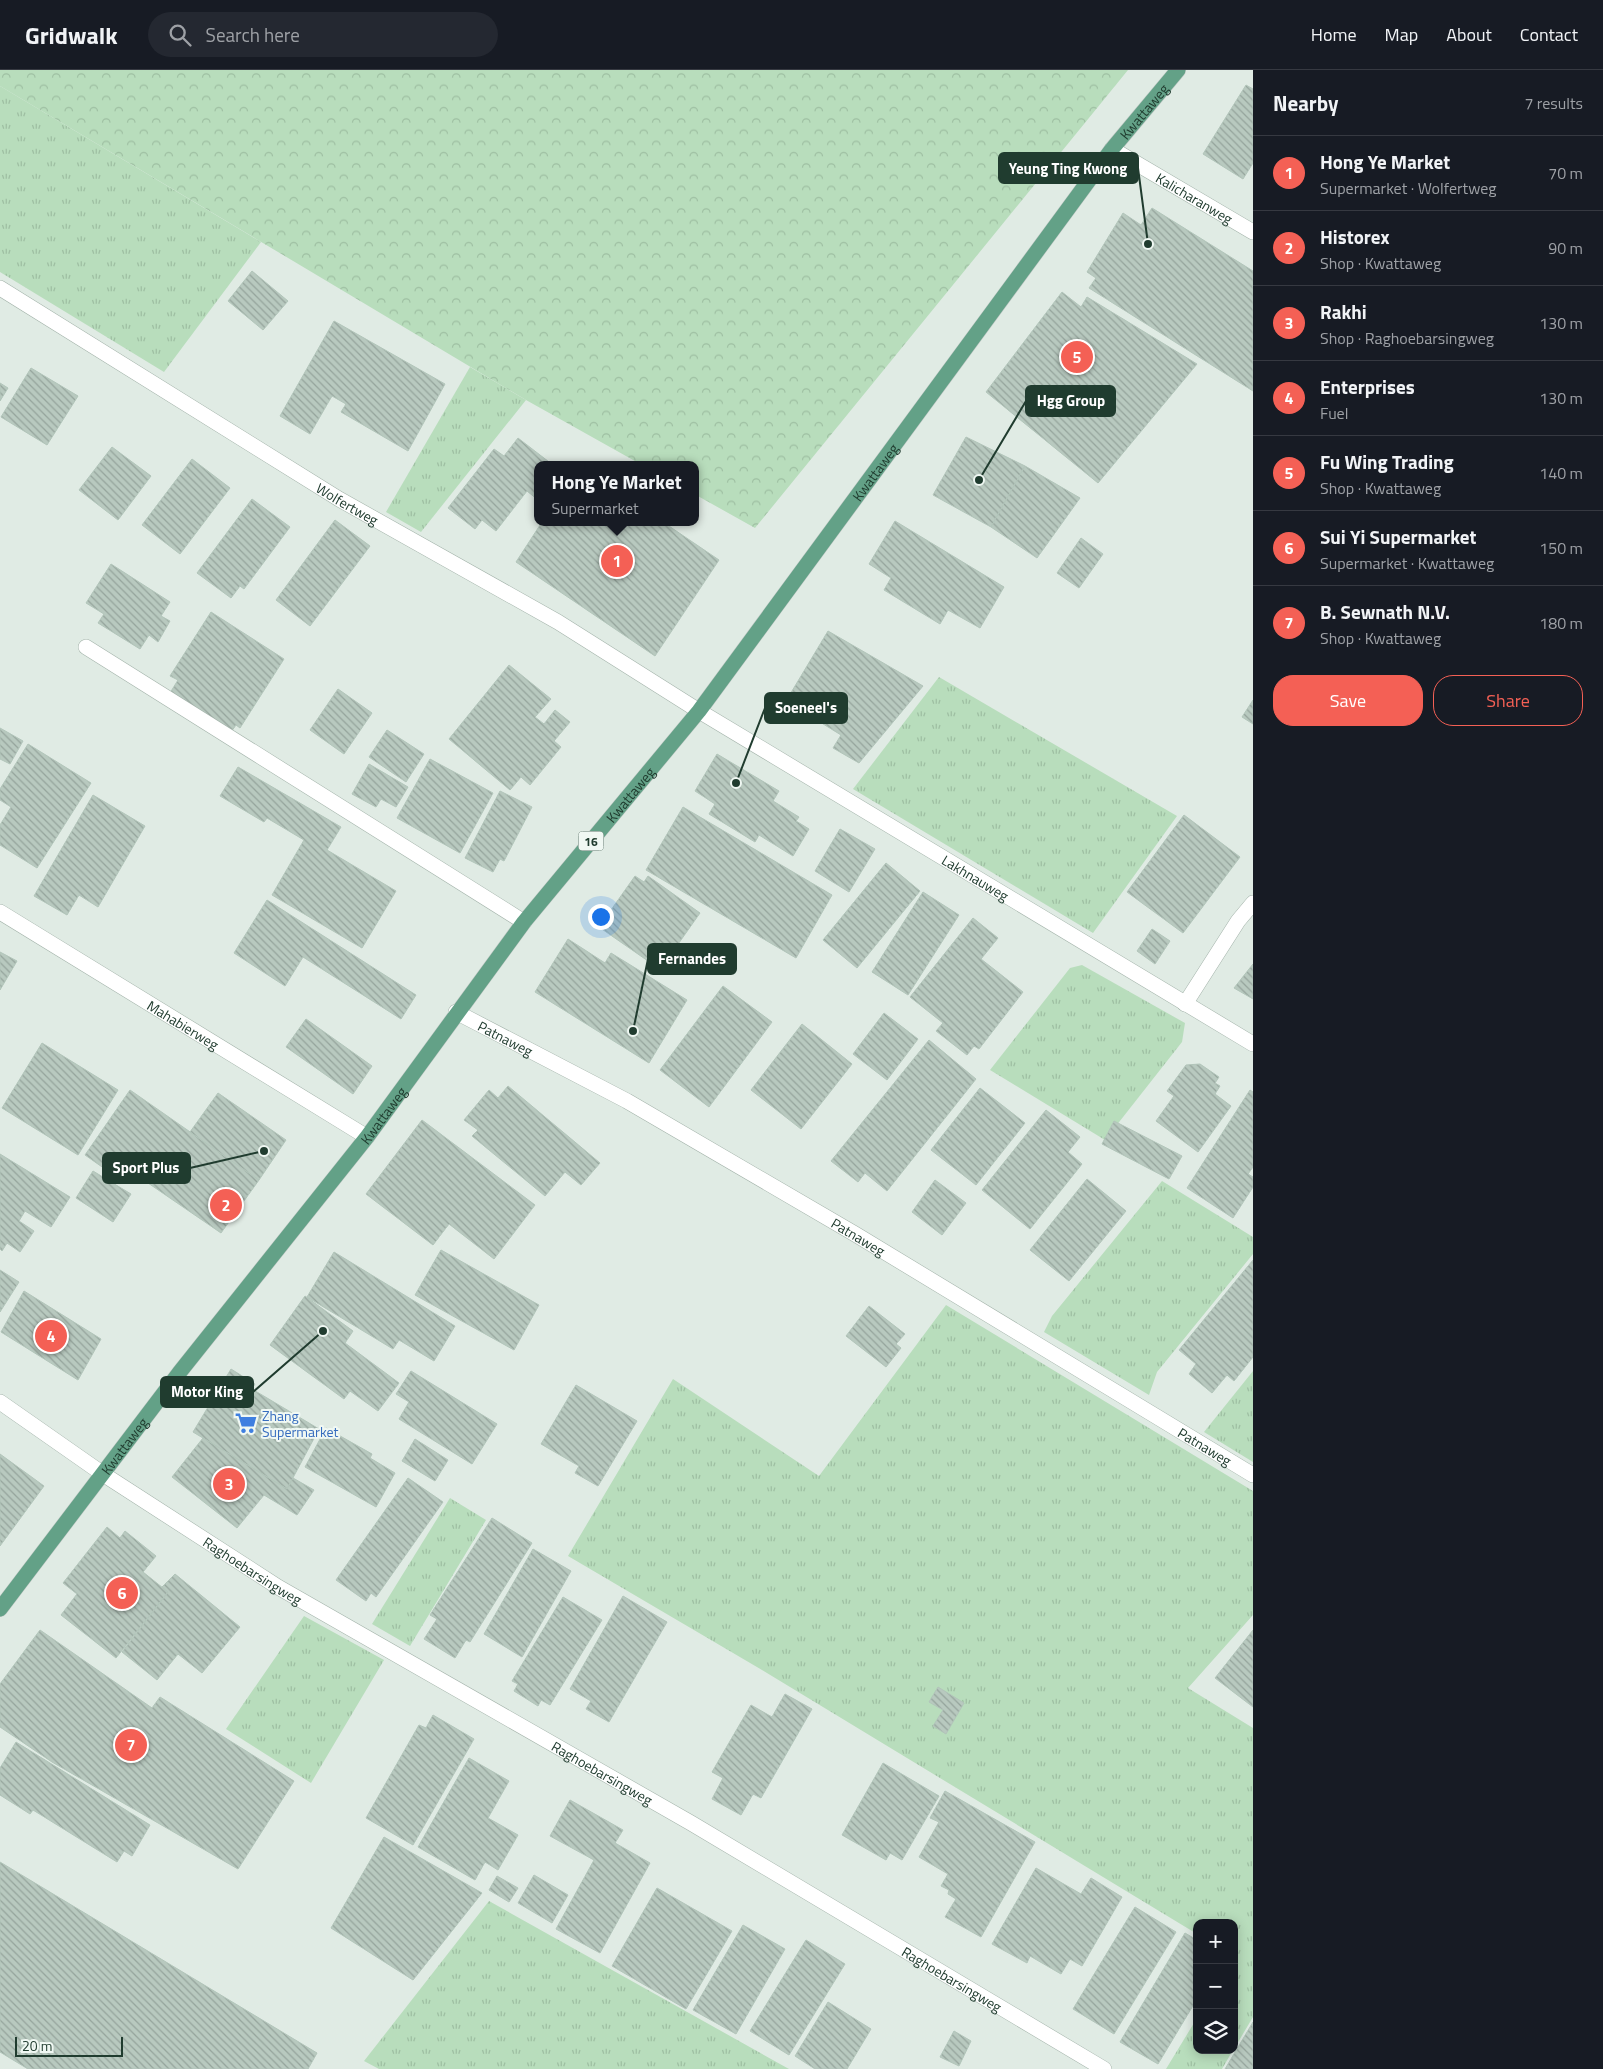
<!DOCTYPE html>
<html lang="en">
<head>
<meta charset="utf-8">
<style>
  :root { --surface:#171b24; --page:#242831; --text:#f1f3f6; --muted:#9ea1a6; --line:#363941; --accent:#f46055 }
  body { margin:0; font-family:"Titillium Web",sans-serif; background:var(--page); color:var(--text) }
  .controls { position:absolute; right:15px; bottom:15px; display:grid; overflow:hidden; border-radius:10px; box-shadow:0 2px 12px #0003 }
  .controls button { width:45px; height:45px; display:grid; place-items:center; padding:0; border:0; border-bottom:1px solid var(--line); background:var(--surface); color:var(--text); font:25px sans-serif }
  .scale { position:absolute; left:15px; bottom:12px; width:108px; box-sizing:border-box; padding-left:5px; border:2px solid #203c2f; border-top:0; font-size:14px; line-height:18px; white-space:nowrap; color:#203c2f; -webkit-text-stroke:4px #f0f8f3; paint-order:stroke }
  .you { position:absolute; left:600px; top:846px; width:18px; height:18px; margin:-12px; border:4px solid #fff; border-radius:50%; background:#1a73e8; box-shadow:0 0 0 8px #1a73e833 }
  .badge { display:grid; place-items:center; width:32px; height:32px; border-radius:50%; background:var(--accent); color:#fff; font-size:16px; font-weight:700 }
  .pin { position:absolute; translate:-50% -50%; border:2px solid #fff; box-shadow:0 1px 5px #0006 }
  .popup { position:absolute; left:534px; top:391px; width:165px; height:65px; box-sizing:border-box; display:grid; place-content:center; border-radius:10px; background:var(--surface); filter:drop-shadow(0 1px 4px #0005); font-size:16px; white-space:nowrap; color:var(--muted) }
  .popup b { font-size:19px; color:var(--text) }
  .popup::after { content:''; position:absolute; left:50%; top:100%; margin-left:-10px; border:10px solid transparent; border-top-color:var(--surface) }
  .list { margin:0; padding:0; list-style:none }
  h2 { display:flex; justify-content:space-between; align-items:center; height:65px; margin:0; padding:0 20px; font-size:21px }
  h2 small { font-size:16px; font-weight:400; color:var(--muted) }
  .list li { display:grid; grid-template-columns:32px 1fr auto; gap:15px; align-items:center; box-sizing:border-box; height:75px; padding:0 20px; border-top:1px solid var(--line) }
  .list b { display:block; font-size:19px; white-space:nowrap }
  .list p { margin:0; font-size:16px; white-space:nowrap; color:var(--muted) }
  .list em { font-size:16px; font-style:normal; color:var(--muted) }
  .actions { display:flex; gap:10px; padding:15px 20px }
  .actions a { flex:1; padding:11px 0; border:1px solid var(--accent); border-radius:20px; text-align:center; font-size:18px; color:var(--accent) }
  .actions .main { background:var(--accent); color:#fff }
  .icon { flex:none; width:28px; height:28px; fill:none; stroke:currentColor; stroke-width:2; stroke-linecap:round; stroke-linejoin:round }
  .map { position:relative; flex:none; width:1253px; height:1999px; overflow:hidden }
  header { display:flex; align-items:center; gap:30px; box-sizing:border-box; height:70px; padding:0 25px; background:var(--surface); border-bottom:1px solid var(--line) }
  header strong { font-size:24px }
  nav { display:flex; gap:28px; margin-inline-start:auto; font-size:18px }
  .search { width:350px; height:45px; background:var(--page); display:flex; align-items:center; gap:12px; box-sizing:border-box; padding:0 18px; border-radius:28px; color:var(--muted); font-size:19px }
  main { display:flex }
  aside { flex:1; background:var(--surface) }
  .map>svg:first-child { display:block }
</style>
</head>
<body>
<header>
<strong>Gridwalk</strong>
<div class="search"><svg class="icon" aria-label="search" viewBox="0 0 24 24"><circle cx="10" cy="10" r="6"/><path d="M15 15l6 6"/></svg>Search here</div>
<nav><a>Home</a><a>Map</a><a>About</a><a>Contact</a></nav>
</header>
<main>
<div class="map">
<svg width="1253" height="1999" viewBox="0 0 1253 1999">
  <defs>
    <pattern id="grass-tufts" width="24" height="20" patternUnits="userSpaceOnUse" patternTransform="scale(1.25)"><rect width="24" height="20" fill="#b8ddbc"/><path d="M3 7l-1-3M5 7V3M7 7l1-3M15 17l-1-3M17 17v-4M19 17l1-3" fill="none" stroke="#9ebfa2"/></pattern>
    <pattern id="forest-crowns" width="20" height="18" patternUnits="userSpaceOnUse" patternTransform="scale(1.25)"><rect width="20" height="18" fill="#b8ddbc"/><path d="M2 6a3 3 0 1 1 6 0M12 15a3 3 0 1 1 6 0" fill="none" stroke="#9ebfa2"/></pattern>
    <pattern id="building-back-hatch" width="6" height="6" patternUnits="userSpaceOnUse" patternTransform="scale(1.25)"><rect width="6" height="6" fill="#b8c9bf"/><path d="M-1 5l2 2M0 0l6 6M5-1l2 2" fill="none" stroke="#95a49c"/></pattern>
  </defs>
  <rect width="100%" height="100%" fill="#e0ebe4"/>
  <g fill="url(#grass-tufts)">
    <polygon points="0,16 261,172 164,302 0,202"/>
    <polygon points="470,297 526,330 421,462 386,442"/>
    <polygon points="939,607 1177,746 1093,863 853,719"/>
    <polygon points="1082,895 1185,953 1182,972 1105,1070 990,1000 1070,898"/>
    <polygon points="1162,1111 1253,1167 1253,1184 1157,1302 1149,1325 1044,1262 1052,1246"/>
    <polygon points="946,1235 1253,1421 1253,1545 1188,1618 1253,1658 1253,1947 1234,1979 1234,1853 1197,1853 1197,1864 762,1600 568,1486 673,1309 819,1406"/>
    <polygon points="1253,1301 1253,1392 1204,1362"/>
    <polygon points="450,1428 486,1450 410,1576 372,1554"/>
    <polygon points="304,1546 384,1590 311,1713 226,1659"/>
    <polygon points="489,1831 789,1999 379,1999 364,1991"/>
    <polygon points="1197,1948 1197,1980 1233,1980 1222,1999 1166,1999"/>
  </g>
  <polygon fill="url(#forest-crowns)" points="0,0 1128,0 755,458 696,425 696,395 642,395 526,330 0,16"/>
  <g fill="url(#building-back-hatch)" stroke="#b2c5ba">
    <polygon points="1246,15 1253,19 1253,93 1243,109 1203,84"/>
    <polygon points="1152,138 1253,201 1253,321 1089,218 1096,208 1087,202 1123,143 1141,155"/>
    <polygon points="252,201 288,231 263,260 228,231"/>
    <polygon points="1062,222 1081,237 1087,227 1197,294 1098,413 986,322"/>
    <polygon points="334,251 445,314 408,381 341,342 346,334 332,326 310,364 280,346"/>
    <polygon points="31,298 78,326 47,375 1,347"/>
    <polygon points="0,313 8,318 0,331"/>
    <polygon points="966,367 1025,396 991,457 933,425"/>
    <polygon points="518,368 553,395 538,395 538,430 527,421 496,461 482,450 475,459 448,438 494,379 504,386"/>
    <polygon points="112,377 151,406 118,450 79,420"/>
    <polygon points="192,389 230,418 180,484 142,455"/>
    <polygon points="1025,396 1080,428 1037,488 991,457"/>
    <polygon points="252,429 290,457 244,519 240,516 231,528 197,503"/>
    <polygon points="335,450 370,476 310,556 276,530"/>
    <polygon points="895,451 1004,517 980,558 948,540 940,554 884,520 891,508 869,494"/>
    <polygon points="542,452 663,452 719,490 655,586 516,492"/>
    <polygon points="1081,468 1103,484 1079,518 1057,503"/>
    <polygon points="111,494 170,532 161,546 170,551 158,572 149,565 140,579 98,553 104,544 86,533"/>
    <polygon points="211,542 284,589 240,658 236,655 231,662 170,623 178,610 170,606"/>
    <polygon points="828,561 923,616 859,693 833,678 841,665 786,631"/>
    <polygon points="509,595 551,629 535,647 544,654 555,640 570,652 554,671 561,677 530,715 521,707 510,720 449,669"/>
    <polygon points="338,619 372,643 344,684 310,660"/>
    <polygon points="1253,630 1253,654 1242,647"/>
    <polygon points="0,658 23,671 10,694 0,689"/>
    <polygon points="387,660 424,684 406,712 369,687"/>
    <polygon points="28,674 91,713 37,798 0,775 0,755 11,737 0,730 0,719"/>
    <polygon points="717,684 779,721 773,731 799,747 796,751 809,759 793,786 759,765 755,772 709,744 715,734 695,721"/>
    <polygon points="430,689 493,723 460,783 397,748"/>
    <polygon points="369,694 408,717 396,737 381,729 376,737 352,724"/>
    <polygon points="238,697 341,757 327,780 396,821 362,878 272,825 304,770 267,748 264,752 220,726"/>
    <polygon points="500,721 532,737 504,791 500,789 493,802 465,788"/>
    <polygon points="93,725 145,756 98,837 79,825 67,845 34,826"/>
    <polygon points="683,737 832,825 796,888 646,800"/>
    <polygon points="1184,745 1240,787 1183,863 1127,822"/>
    <polygon points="840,759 875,779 849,822 815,801"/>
    <polygon points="886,793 920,821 857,898 823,870"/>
    <polygon points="635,806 644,812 648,806 700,843 669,887 657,878 648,891 599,857"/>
    <polygon points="923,822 959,845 908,925 872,902"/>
    <polygon points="267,830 416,925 401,949 303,887 285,916 234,883"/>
    <polygon points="973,848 998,868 981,889 1023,922 979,979 974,976 967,985 936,961 943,953 910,927"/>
    <polygon points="1152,859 1170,871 1155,894 1137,881"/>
    <polygon points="568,869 605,893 611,883 687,930 649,993 535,922"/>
    <polygon points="0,882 17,891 0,920"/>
    <polygon points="1253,894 1253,929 1234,918"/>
    <polygon points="723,916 772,952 709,1037 660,1000"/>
    <polygon points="884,943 918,969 887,1010 853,984"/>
    <polygon points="306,949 372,996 353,1024 286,977"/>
    <polygon points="802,954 852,994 801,1059 751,1020"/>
    <polygon points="929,970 976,1009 887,1121 865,1103 858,1112 831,1091"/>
    <polygon points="42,973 118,1020 78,1085 2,1038"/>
    <polygon points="1200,994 1219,1007 1215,1013 1220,1016 1215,1024 1231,1036 1198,1082 1156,1051 1174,1026 1167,1021 1186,995"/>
    <polygon points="508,1016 600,1093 581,1115 565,1102 545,1126 472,1066 478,1060 464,1050 489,1020 498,1028"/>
    <polygon points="980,1018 1025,1053 976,1115 931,1080"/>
    <polygon points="130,1020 259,1110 221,1163 132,1102 125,1113 85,1085"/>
    <polygon points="1250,1020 1253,1022 1253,1097 1248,1104 1253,1107 1253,1117 1233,1148 1187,1118"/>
    <polygon points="218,1023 286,1070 259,1110 190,1062"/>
    <polygon points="1046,1040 1080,1067 1068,1082 1082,1094 1030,1159 982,1120"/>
    <polygon points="422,1050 535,1135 494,1189 449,1154 433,1175 366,1124"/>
    <polygon points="1114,1051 1182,1086 1169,1109 1102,1074"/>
    <polygon points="0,1084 70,1127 51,1157 25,1141 19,1151 34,1161 20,1182 7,1173 2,1181 0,1179"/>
    <polygon points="93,1101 131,1124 113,1152 76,1128"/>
    <polygon points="1087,1109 1126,1141 1069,1211 1030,1180"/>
    <polygon points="935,1110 966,1133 942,1165 912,1142"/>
    <polygon points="441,1180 539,1235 514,1280 415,1225"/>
    <polygon points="334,1182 455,1256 434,1291 399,1270 393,1279 307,1227"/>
    <polygon points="1253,1190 1253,1287 1234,1311 1227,1305 1212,1323 1189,1304 1196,1294 1179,1280"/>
    <polygon points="0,1200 19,1212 0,1242"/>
    <polygon points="24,1221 101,1269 78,1310 1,1262"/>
    <polygon points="305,1226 353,1261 345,1273 399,1313 378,1341 350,1321 344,1329 270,1275"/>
    <polygon points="869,1236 905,1264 896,1274 901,1278 886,1297 846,1266"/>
    <polygon points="231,1299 255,1314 252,1319 319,1359 287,1419 193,1362"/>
    <polygon points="411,1301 497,1354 472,1394 399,1349 409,1332 396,1324"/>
    <polygon points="576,1315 637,1351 598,1416 575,1403 579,1396 541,1374"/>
    <polygon points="326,1358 372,1384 370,1388 395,1403 376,1437 305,1397"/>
    <polygon points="203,1368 287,1419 293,1408 314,1420 297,1445 264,1425 237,1458 172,1407"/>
    <polygon points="415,1369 448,1390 435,1411 402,1391"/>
    <polygon points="0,1384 44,1416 0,1476"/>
    <polygon points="408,1408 443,1432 376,1527 371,1523 366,1531 336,1510"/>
    <polygon points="492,1448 532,1473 470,1572 466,1570 455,1588 424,1569 437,1549 430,1545"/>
    <polygon points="107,1457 120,1468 125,1461 156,1486 143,1502 168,1522 116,1588 61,1545 77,1524 63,1513"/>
    <polygon points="533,1479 571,1501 522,1587 484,1564"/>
    <polygon points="175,1504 240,1557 202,1603 178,1584 157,1610 122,1582 168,1522 162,1517"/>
    <polygon points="623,1526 667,1552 609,1652 586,1639 591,1631 570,1619"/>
    <polygon points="563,1527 602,1550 550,1635 541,1630 538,1636 514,1621 518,1614 512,1611"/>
    <polygon points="40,1560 152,1638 160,1627 294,1711 238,1799 52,1692 0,1657 0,1614"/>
    <polygon points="1253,1560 1253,1637 1215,1608"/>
    <polygon points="938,1617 964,1633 946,1664 933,1656 943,1640 929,1632"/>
    <polygon points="785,1624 812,1639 761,1728 753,1724 741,1745 712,1729 723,1708 712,1702 751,1635 772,1647"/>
    <polygon points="433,1645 474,1669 413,1775 366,1748 419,1655 426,1658"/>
    <polygon points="16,1672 150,1755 132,1786 124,1781 117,1792 33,1740 30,1744 0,1725 0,1698"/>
    <polygon points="469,1688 509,1711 488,1748 518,1765 498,1800 485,1792 475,1810 418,1777"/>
    <polygon points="883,1693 939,1726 902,1790 890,1783 886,1790 842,1765"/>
    <polygon points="945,1721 1035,1772 981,1867 945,1847 956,1829 948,1824 949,1820 941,1816 948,1804 919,1787 939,1752 930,1748"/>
    <polygon points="570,1730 623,1760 615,1773 650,1793 600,1883 556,1859 594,1790 550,1766"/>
    <polygon points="384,1767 482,1823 413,1910 331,1858"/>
    <polygon points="0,1792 317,1983 308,1999 28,1999 0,1982"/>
    <polygon points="1036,1798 1081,1824 1091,1808 1122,1827 1082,1896 1070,1889 1061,1904 1030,1886 1027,1893 992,1874"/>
    <polygon points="534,1805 568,1825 552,1853 518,1833"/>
    <polygon points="497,1806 518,1818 509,1832 489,1820"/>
    <polygon points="657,1818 732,1861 686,1939 612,1896"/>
    <polygon points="1135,1837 1176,1862 1114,1964 1073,1939"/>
    <polygon points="743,1855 785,1879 736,1964 693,1940"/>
    <polygon points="1185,1863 1197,1870 1197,1929 1158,1994 1120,1972"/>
    <polygon points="806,1870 845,1894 789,1985 750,1961"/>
    <polygon points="828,1932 871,1959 847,1999 815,1999 795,1986"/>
    <polygon points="1253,1952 1253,1999 1225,1999"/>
    <polygon points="954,1961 971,1971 959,1996 940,1987"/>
  </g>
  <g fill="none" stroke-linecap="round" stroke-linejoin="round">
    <g stroke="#a3b3aa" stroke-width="16">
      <g id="minor">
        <path id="s1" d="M1112,79L1253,162"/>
        <path id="s2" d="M0,218L339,429L558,552L699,641L1253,974"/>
        <polyline points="86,577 524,852"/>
        <path id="s3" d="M0,842L367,1067"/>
        <polyline points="1185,934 1238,851 1253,833"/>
        <path id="s4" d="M456,942L627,1031L855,1164L1253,1405"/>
        <path id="s5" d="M103,1404L278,1517L691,1753L1104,1999"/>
      </g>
    </g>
    <g stroke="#a3b3aa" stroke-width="16">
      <polyline id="tertiary" points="0,1332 103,1404"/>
    </g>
    <g stroke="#c1c8c5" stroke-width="16">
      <g id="primary">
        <path id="s6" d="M0,1539L179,1303L367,1067L524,852L699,641L1112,79L1178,0"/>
      </g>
    </g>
    <use href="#minor" stroke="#fff" stroke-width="15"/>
    <use href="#tertiary" stroke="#fff" stroke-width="15"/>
    <use href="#primary" stroke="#63a187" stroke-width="15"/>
  </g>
  <defs>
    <g id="supermarket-bare" transform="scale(1.725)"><path d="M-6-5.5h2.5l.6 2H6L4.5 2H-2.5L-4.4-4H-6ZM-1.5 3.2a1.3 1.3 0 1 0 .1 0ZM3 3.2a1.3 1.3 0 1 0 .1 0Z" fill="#3f7fe0" stroke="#f0f8f3" stroke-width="2.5" paint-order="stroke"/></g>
  </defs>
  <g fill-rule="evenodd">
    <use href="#supermarket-bare" x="246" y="1353"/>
  </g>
  <g text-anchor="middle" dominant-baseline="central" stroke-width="4" stroke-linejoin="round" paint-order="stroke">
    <rect fill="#f0f8f3" stroke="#5e746a" stroke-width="1" x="578.5" y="761.5" width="25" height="19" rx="4"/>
    <g font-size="12" font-weight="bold" fill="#203c2f">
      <text x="591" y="771">16</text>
    </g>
    <g font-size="14" fill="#203c2f" stroke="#f0f8f3">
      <text stroke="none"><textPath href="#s6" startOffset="1885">Kwattaweg</textPath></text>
      <text stroke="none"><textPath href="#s1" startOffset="96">Kalicharanweg</textPath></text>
      <text stroke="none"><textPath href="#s6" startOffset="1435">Kwattaweg</textPath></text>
      <text stroke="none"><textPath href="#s2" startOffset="409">Wolfertweg</textPath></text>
      <text stroke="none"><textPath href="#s6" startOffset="1030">Kwattaweg</textPath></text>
      <text stroke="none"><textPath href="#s2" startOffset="1140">Lakhnauweg</textPath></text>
      <text stroke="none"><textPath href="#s3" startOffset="215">Mahabierweg</textPath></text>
      <text stroke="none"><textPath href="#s4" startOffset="56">Patnaweg</textPath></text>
      <text stroke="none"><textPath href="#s6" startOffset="625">Kwattaweg</textPath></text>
      <text stroke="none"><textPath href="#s4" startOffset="461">Patnaweg</textPath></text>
      <text stroke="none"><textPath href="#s6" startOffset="205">Kwattaweg</textPath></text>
      <text stroke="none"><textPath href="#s4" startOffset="866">Patnaweg</textPath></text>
      <text stroke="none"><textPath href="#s5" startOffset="178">Raghoebarsingweg</textPath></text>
      <text stroke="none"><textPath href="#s5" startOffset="582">Raghoebarsingweg</textPath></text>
      <text stroke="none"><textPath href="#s5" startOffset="988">Raghoebarsingweg</textPath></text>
    </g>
    <g font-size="14" fill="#366cbe" stroke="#f0f8f3" text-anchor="start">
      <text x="262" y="1345">Zhang<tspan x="262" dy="16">Supermarket</tspan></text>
    </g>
  </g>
  <path fill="none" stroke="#203c2f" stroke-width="2" d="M1148 174L1138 98M979 410L1026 331M736 713L765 638M633 961L648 889M264 1081L190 1098M323 1261L253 1322"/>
  <g fill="#203c2f" stroke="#f0f8f3" stroke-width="2">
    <circle cx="1148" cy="174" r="5"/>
    <circle cx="979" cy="410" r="5"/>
    <circle cx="736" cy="713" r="5"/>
    <circle cx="633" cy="961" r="5"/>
    <circle cx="264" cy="1081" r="5"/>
    <circle cx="323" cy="1261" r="5"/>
  </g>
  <g fill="#203c2f" stroke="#203c2f" stroke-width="2">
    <rect x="999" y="83" width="139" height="30" rx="5"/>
    <rect x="1026" y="316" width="89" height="30" rx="5"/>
    <rect x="765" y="623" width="82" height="30" rx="5"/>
    <rect x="648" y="874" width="88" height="30" rx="5"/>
    <rect x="103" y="1083" width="87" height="30" rx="5"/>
    <rect x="161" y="1307" width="92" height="30" rx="5"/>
  </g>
  <g font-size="15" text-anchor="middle" font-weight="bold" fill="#fff">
    <text x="1068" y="104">Yeung Ting Kwong</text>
    <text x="1071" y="336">Hgg Group</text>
    <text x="806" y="643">Soeneel's</text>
    <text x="692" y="894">Fernandes</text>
    <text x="146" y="1103">Sport Plus</text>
    <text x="207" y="1327">Motor King</text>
  </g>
</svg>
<div class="controls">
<button>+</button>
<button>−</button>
<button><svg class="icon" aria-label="layers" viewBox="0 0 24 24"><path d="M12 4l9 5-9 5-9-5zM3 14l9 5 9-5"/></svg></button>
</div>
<div class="scale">20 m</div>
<div class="you"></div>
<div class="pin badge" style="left:617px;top:491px">1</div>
<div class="popup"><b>Hong Ye Market</b>Supermarket</div>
<div class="pin badge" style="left:226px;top:1135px">2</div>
<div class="pin badge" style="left:229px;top:1414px">3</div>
<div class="pin badge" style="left:51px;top:1266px">4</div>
<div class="pin badge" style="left:1077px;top:287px">5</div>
<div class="pin badge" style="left:122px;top:1523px">6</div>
<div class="pin badge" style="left:131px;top:1675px">7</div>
</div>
<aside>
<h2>Nearby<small>7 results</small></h2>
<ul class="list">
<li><span class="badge">1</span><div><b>Hong Ye Market</b><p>Supermarket · Wolfertweg</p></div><em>70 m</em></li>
<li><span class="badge">2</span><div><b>Historex</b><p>Shop · Kwattaweg</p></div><em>90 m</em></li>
<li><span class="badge">3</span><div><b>Rakhi</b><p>Shop · Raghoebarsingweg</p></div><em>130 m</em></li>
<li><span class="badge">4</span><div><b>Enterprises</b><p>Fuel</p></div><em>130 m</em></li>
<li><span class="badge">5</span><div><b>Fu Wing Trading</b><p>Shop · Kwattaweg</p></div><em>140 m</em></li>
<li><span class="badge">6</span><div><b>Sui Yi Supermarket</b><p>Supermarket · Kwattaweg</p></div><em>150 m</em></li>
<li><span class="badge">7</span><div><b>B. Sewnath N.V.</b><p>Shop · Kwattaweg</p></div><em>180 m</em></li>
</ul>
<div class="actions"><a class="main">Save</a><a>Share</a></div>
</aside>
</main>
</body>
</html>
